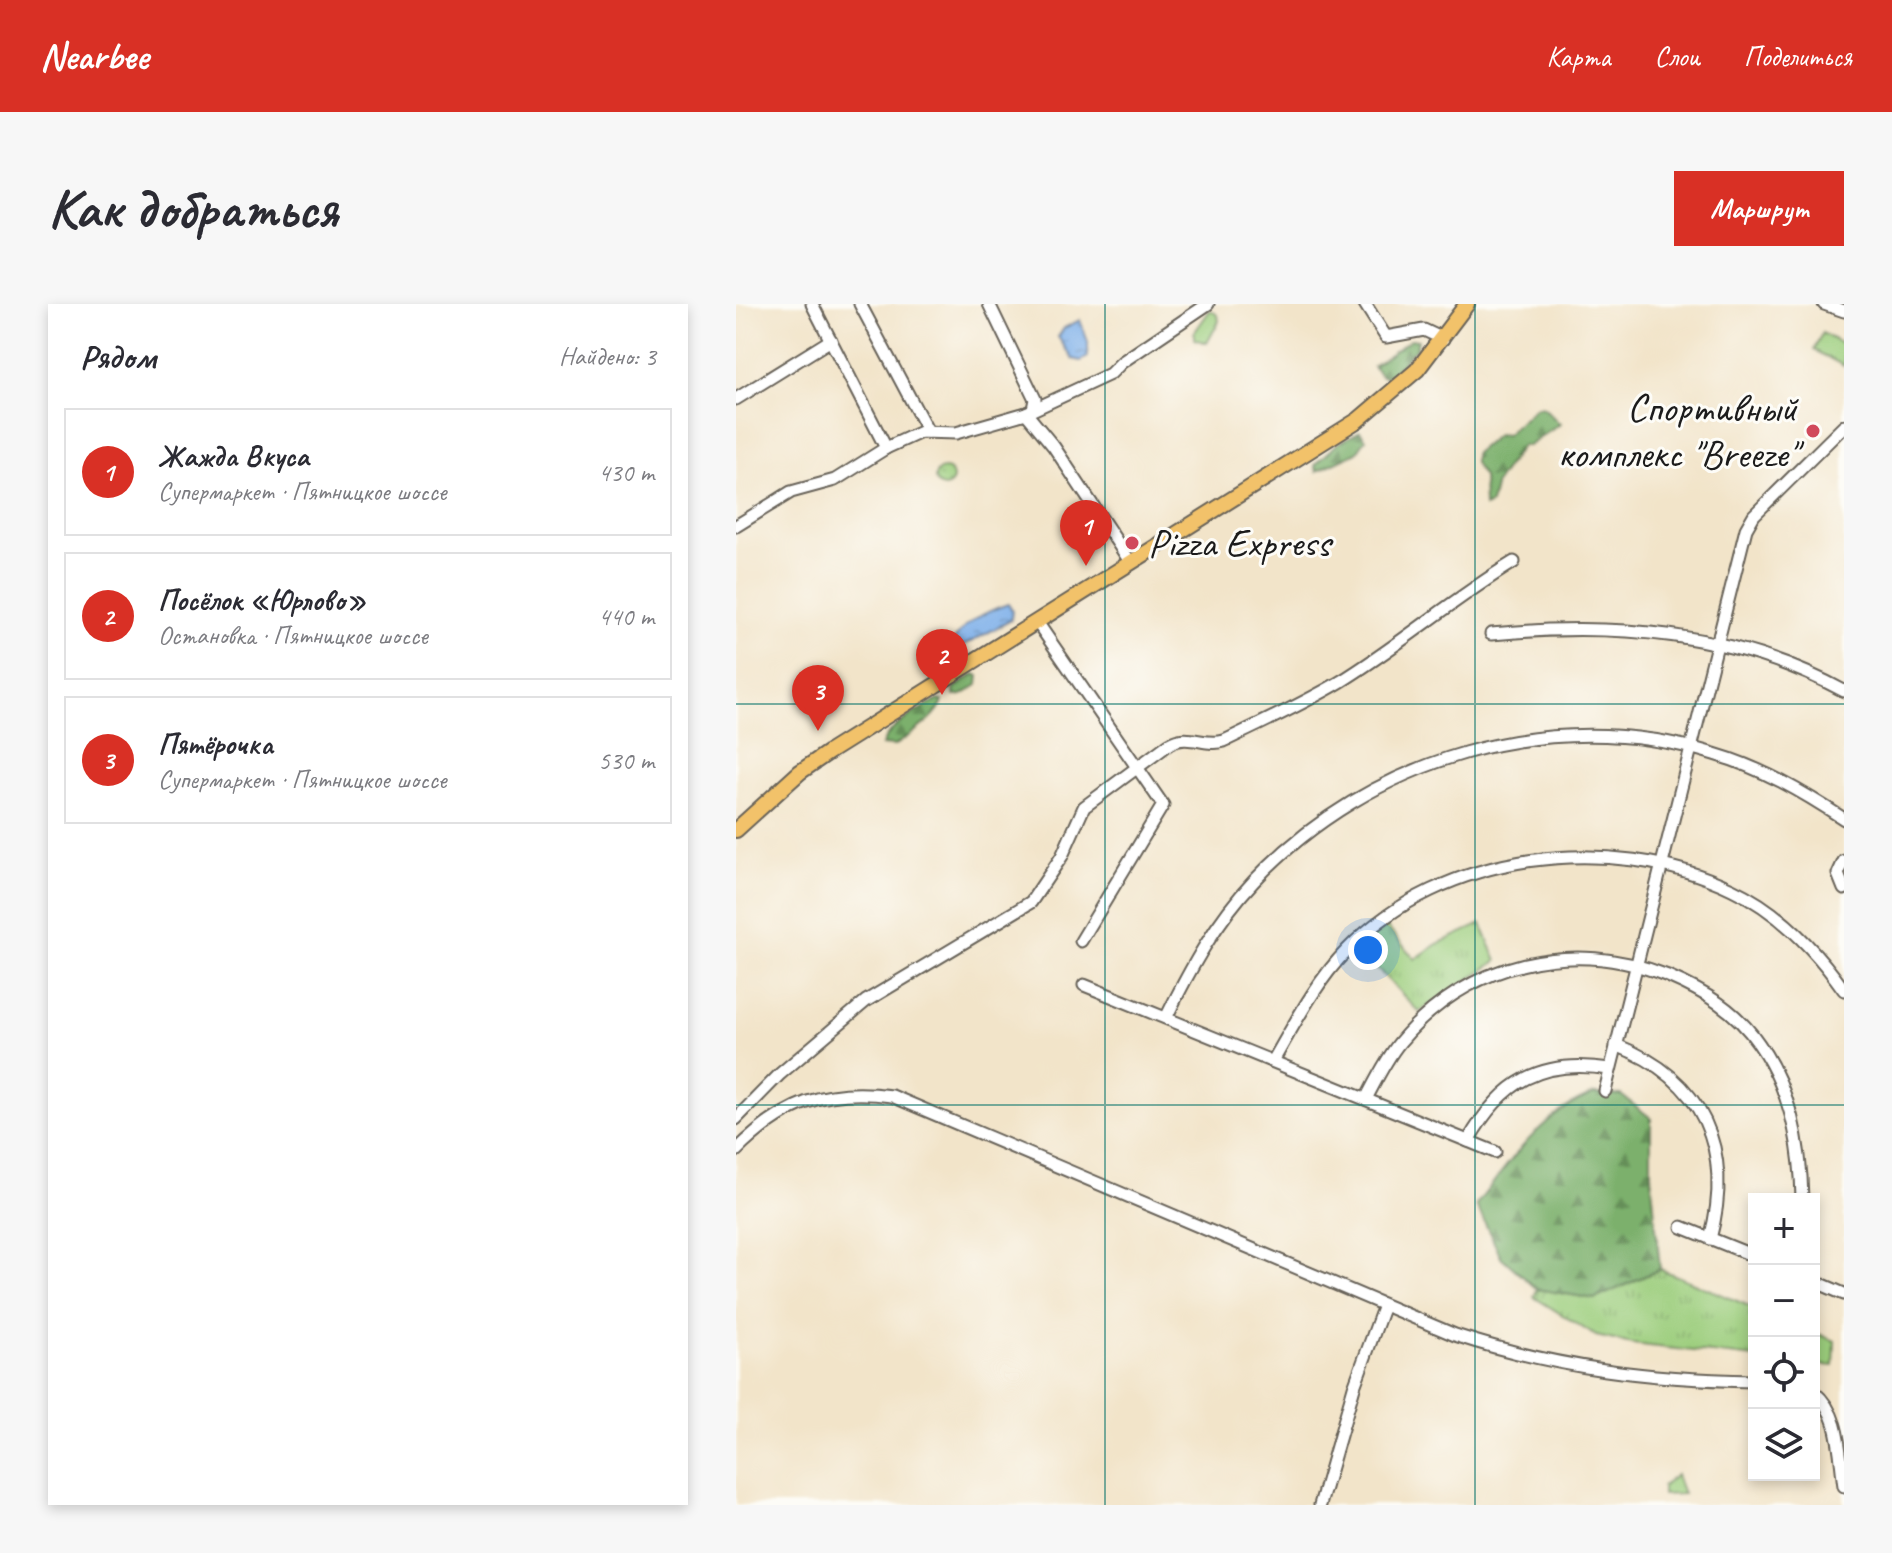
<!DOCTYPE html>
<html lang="ru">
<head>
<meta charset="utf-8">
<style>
  :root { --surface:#fff; --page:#f7f7f7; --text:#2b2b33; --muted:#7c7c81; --line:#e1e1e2; --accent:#d93025 }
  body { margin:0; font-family:Caveat,sans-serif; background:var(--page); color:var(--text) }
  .controls { position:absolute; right:24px; bottom:24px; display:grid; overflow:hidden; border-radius:0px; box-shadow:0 4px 12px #0003 }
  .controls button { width:72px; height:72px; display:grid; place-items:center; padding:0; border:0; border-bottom:2px solid var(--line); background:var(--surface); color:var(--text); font:40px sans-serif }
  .you { position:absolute; left:632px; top:646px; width:28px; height:28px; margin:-20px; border:6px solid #fff; border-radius:50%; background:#1a73e8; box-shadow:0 0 0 12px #1a73e833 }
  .badge { display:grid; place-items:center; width:52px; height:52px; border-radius:50%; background:var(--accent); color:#fff; font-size:26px; font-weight:700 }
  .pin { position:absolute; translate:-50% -66px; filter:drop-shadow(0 2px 4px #0008) }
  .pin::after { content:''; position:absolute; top:42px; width:28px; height:24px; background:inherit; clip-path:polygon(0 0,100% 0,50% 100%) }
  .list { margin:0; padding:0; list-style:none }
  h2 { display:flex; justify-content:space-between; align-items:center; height:104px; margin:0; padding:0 32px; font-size:34px }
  h2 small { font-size:26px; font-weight:400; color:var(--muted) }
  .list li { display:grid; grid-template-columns:52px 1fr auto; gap:24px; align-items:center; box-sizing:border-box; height:128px; margin:0 16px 16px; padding:0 16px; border:2px solid var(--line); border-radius:0px }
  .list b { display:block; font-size:30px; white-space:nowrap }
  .list p { margin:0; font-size:26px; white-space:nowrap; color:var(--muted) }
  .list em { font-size:26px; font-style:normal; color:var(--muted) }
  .icon { flex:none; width:44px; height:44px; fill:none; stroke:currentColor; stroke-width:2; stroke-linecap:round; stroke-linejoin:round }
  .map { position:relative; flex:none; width:1108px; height:1201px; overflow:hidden; border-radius:0px }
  header { display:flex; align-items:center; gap:48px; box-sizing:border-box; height:112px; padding:0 40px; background:var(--accent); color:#fff }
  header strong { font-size:38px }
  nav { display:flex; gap:44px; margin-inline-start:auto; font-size:28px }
  .intro { display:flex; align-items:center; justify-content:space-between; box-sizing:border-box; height:192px; padding:0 48px }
  h1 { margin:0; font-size:56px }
  .button { padding:20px 36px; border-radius:0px; background:var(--accent); color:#fff; font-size:28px; font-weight:700 }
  main { display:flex; gap:48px; padding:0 48px }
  aside { flex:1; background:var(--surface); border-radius:0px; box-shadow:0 4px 12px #0003 }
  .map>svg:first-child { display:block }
</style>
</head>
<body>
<header>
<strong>Nearbee</strong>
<nav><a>Карта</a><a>Слои</a><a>Поделиться</a></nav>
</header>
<div class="intro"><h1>Как добраться</h1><a class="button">Маршрут</a></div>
<main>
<aside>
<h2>Рядом<small>Найдено: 3</small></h2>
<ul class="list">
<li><span class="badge">1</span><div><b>Жажда Вкуса</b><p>Супермаркет · Пятницкое шоссе</p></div><em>430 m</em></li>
<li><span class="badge">2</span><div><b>Посёлок «Юрлово»</b><p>Остановка · Пятницкое шоссе</p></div><em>440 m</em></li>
<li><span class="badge">3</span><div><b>Пятёрочка</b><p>Супермаркет · Пятницкое шоссе</p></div><em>530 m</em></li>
</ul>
</aside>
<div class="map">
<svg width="1108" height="1201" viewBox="0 0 1108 1201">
  <defs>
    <pattern id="grass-tufts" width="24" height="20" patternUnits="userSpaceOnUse" patternTransform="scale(2)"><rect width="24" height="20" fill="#9bcd7c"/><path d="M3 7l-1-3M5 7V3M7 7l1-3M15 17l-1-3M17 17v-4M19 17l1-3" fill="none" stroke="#85af6b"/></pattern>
    <pattern id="forest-firs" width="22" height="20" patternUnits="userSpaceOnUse" patternTransform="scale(2)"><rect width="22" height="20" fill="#7cb06c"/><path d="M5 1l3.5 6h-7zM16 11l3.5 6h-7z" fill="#658e58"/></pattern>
    <pattern id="park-dots" width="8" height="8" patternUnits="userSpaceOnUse" patternTransform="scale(2)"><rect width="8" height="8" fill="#9bcd7c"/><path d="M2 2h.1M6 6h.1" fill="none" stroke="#85af6b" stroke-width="1.8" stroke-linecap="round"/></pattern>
    <pattern id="water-ripples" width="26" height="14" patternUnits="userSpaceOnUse" patternTransform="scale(2)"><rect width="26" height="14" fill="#7dafe9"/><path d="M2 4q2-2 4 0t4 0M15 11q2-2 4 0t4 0" fill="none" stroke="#668ebc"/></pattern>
  </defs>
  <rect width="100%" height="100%" fill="#fdfcf7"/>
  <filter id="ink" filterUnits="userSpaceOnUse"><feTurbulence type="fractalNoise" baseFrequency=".0125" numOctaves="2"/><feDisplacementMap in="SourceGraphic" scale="16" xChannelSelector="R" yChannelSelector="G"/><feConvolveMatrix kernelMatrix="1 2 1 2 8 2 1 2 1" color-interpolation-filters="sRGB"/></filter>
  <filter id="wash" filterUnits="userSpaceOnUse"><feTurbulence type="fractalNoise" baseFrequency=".006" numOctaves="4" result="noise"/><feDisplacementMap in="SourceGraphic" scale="32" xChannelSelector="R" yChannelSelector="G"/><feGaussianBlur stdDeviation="1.8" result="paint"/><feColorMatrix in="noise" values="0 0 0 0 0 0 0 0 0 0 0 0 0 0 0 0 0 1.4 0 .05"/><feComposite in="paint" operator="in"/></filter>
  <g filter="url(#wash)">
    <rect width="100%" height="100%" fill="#f2e4c9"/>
    <g fill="url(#grass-tufts)" stroke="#5c744c" stroke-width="2">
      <polygon points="745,620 761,657 683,708 635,658 634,634 651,623 679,655 701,640"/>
      <polygon points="924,965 1018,1004 1018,1054 896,1040 860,1032 798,993 801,985 859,995"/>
      <polygon points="1078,1028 1099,1037 1098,1062 1078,1060"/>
    </g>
    <g fill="url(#forest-firs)" stroke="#4c6644" stroke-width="2">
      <polygon points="675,35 682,36 680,44 651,74 644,71 637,62"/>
      <polygon points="800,103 808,104 824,120 792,142 785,142 760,179 755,200 748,203 747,173 738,159 738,150 762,130 770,131"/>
      <polygon points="624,127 630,135 621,148 581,167 579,161 601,140"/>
      <polygon points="239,370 243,372 242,381 226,391 218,392 218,384"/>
      <path d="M203,396L207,397C201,415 174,430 159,442L146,441C152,423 186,403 203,396Z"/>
      <path d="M858,790L885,791L915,814V870L924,965L859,995L801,985L765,953L740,901C773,859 805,809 858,790Z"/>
    </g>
    <circle fill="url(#park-dots)" stroke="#5c744c" stroke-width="2" cx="208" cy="174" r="9"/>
    <g fill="#9bcd7c" stroke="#5c744c" stroke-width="2">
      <polygon points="474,6 482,11 483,17 471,39 458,35 458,29"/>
      <polygon points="1086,29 1108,41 1108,62 1078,46"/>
      <polygon points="940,1171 947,1190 926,1191 926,1183"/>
    </g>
    <g fill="url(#water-ripples)" stroke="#4c6682" stroke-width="2">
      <polygon points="344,16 352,38 352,53 345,57 337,55 322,33 328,24"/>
      <path d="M272,300L276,306L275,316L220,346L215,341C227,319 248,308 272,300Z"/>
    </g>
  </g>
  <g filter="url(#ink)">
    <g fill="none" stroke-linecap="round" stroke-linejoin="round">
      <g stroke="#676259" stroke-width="15">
        <g id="minor">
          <polyline points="76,0 150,144"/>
          <polyline points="124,0 192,128"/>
          <polyline points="253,0 299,95 297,105"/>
          <polyline points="629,0 650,33 688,26 707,35"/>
          <polyline points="1088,0 1108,7"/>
          <polyline points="0,95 95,36"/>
          <polyline points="290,109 318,143 395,259"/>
          <polyline points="0,222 55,188 99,176 150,144 185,128 220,129 290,109 374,70 386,58 472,0"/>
          <polyline points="301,318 427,501 345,637"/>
          <path d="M755,330C877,318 998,327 1108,387"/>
          <polyline points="1108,557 1102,570 1108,585"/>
          <polyline points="348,681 759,848"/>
          <path d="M430,714C454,665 480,617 518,577C633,455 815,399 978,450C1026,464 1067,488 1108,515"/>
          <path d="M880,741C968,775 998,846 974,935"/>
          <path d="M537,757C559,719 580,678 611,646C707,547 874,527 996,585C1043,607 1079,645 1108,686"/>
          <polyline points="869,787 1010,225 1018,211 1108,122"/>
          <path d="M630,795C640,776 650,755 664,738C731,658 837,633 932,672C969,688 1000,706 1023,740C1055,786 1065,840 1066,895"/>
          <path d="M0,815L44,770L130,697L295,598L326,552L348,503L433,440C452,428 469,443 488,437C528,418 567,400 604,378C664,341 717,295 778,258"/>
          <path d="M732,837C766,777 805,754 874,765"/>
          <path d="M0,847C48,799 89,783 156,792L719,1031C820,1064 912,1075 1018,1077"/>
          <polyline points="946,923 1018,952"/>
          <polyline points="1078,977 1108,990"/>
          <path d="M1078,1088C1105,1110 1103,1149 1108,1182"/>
          <polyline points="584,1201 618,1083 647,1004"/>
        </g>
      </g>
      <g stroke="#676259" stroke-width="18">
        <polyline id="major" points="0,526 64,468 93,448 622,116 681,66 731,0"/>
      </g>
      <use href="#minor" stroke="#fff" stroke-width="11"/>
      <use href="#major" stroke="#f2c26a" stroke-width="14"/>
    </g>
  </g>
  <path fill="none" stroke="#0f766e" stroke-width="2" stroke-opacity="0.55" d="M369,0V1201M739,0V1201M0,400H1108M0,801H1108"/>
  <g fill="#d1495b" stroke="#fdfcf7" stroke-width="3">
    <circle cx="1077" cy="127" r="8"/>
    <circle cx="396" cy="239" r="8"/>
  </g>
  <g text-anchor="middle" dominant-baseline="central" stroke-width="6" stroke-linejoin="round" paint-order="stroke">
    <g font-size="40" fill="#1c1c1c" stroke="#fdfcf7" text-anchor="end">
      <text x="1061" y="104">Спортивный<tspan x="1061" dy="46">комплекс "Breeze"</tspan></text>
      <text x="412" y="239" text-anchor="start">Pizza Express</text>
    </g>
  </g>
</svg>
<div class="controls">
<button>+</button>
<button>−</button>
<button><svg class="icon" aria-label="locate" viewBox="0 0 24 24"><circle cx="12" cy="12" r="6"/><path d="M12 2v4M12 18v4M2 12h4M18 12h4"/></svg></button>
<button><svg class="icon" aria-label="layers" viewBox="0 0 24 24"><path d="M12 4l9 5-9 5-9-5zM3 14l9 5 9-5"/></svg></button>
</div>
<div class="you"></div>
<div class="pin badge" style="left:350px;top:262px">1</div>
<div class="pin badge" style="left:206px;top:391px">2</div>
<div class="pin badge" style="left:82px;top:427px">3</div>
</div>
</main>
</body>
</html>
